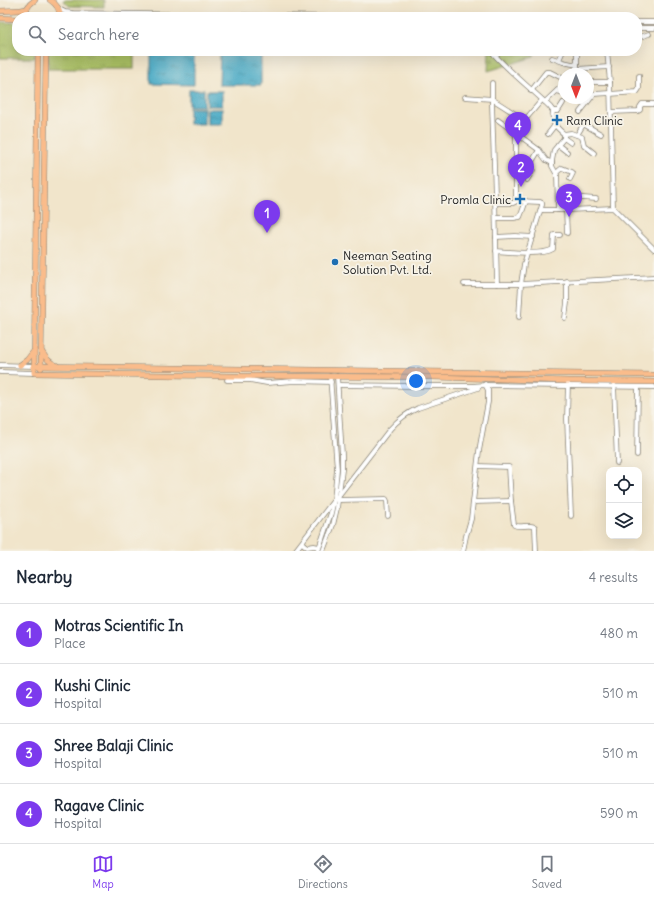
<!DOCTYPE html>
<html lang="en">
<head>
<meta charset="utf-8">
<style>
  :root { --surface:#fff; --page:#f6f6f7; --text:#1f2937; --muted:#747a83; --line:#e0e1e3; --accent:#7c3aed }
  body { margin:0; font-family:Delius,sans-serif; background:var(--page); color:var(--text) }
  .controls { position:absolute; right:12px; bottom:12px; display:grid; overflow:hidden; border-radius:8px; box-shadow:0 4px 16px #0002 }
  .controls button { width:36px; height:36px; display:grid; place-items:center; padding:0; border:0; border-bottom:1px solid var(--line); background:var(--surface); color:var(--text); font:20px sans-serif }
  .compass { position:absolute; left:558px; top:68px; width:36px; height:36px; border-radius:50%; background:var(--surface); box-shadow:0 4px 16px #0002; rotate:180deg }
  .you { position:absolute; left:416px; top:381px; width:14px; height:14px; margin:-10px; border:3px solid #fff; border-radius:50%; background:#1a73e8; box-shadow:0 0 0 6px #1a73e833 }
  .badge { display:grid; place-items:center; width:26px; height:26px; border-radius:50%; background:var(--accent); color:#fff; font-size:13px; font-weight:700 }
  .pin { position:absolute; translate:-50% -33px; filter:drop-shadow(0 1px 2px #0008) }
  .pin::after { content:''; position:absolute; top:21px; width:14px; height:12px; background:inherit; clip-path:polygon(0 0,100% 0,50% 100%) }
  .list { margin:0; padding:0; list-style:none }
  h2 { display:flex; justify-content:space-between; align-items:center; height:52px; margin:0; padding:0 16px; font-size:17px }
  h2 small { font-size:13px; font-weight:400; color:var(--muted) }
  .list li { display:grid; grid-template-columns:26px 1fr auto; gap:12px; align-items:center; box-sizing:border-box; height:60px; padding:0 16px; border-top:1px solid var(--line) }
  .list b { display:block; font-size:15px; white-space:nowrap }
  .list p { margin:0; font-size:13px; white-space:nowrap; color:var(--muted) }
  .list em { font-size:13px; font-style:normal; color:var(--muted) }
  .icon { flex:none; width:22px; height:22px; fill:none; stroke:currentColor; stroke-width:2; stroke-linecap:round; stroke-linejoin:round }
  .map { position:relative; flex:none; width:654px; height:551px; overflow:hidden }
  .search { position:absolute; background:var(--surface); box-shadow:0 4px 16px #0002; left:12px; right:12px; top:12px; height:44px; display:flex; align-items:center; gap:10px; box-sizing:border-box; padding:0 14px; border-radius:16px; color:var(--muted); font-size:15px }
  .sheet { height:292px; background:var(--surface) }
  nav { display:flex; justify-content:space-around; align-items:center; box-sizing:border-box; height:56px; border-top:1px solid var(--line); background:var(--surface); font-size:11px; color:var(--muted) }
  nav a { display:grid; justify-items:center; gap:2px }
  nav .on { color:var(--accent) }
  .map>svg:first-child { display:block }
</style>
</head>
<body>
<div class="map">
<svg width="654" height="551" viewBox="0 0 654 551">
  <defs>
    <pattern id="grass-tufts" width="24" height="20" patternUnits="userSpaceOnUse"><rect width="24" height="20" fill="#a8be62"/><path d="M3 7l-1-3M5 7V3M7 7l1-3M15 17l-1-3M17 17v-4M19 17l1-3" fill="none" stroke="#90a354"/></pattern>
    <pattern id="cemetery-stones" width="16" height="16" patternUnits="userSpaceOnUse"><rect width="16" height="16" fill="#a8be62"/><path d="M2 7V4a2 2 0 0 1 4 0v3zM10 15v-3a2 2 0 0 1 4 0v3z" fill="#90a354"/></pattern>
    <pattern id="water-ripples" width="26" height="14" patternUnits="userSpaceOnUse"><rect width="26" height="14" fill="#46a9c5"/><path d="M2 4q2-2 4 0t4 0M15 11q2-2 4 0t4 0" fill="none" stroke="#3a899f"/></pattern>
  </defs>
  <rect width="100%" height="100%" fill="#f7f3e8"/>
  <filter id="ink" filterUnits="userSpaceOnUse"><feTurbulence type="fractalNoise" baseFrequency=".025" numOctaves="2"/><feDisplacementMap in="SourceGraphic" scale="8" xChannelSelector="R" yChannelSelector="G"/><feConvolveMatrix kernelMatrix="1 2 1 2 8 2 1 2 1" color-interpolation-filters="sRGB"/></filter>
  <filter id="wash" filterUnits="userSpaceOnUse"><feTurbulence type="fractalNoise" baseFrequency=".012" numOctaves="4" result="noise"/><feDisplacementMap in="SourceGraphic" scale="16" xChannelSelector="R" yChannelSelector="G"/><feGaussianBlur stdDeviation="0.9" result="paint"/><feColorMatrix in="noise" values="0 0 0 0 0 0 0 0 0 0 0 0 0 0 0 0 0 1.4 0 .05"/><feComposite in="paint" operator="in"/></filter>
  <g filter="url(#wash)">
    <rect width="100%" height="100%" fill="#f1e5cb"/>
    <g fill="url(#grass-tufts)" stroke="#626d3f">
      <polygon points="63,0 104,0 104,7 69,6"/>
      <polygon points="0,22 17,23 17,51 35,51 35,58 0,58"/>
      <rect x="48" y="51" width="86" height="18"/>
    </g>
    <polygon fill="url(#cemetery-stones)" stroke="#626d3f" points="489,51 536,51 533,57 488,71"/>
    <g fill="url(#water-ripples)" stroke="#316270">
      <polygon points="151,51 194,51 194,85 151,84"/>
      <polygon points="220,51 261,51 261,85 219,85"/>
      <rect x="189" y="90" width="15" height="16"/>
      <rect x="207" y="91" width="15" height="15"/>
      <rect x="189" y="108" width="15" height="16"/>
      <rect x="207" y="109" width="15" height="15"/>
    </g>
  </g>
  <g filter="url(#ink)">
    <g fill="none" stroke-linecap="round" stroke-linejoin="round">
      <g stroke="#868074" stroke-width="5.5">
        <g id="minor">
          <polyline points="59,9 65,12 73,13 342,17"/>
          <polyline points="637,22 654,22"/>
          <polyline points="637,28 654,28"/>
          <polyline points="637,38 649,34"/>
          <path d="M491,51C509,72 531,88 550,107L553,111C551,123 555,126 564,134V138L554,150L552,161V166L557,175L558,210"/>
          <polyline points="607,51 610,82 613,208"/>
          <polyline points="552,58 563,62 577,65"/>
          <polyline points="559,60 563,51"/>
          <polyline points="576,69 609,67"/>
          <polyline points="572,74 577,67 577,51"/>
          <polyline points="588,82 610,82"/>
          <polyline points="492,83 492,104 495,196 497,284"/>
          <polyline points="588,90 594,94 610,93"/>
          <polyline points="531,91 546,72 550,72 564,79"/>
          <polyline points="557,91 564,93"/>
          <polyline points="610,94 637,92 639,89 639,76"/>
          <polyline points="465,97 492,99 525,120"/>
          <polyline points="577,98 585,105"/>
          <polyline points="545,102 564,84"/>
          <polyline points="553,111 558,111 563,103"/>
          <polyline points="580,112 594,94"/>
          <polyline points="611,112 638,111 640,110 640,107 642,104 654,104"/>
          <polyline points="498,120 539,150 546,160 552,163"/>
          <polyline points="548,134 555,125"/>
          <polyline points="564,134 571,133 582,137 584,145 594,153"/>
          <polyline points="577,135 583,125 585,125 601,134"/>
          <polyline points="564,138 571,143"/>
          <polyline points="558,145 567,152"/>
          <polyline points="556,173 562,168 572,172 573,173 570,179"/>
          <polyline points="527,180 533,170 530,165 539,150"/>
          <polyline points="558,195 570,197 596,199"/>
          <polyline points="495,203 513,203 515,202 516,201"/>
          <polyline points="541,210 569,210 613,208 654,249"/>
          <polyline points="566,210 567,233"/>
          <polyline points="496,218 514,218 520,217 522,212 526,201"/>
          <polyline points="496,237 515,236 533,237"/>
          <path d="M496,251C509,252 542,256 553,249L554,235H560"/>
          <polyline points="464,284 521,284 654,277"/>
          <polyline points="519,317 521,284 524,264 542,205 542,203 540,202 519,201 516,200 516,133 518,128 542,100"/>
          <polyline points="565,318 567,303 567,281"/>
          <polyline points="0,365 34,366"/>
          <polyline points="0,372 34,373"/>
          <polyline points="227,380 250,380 267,383 294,381 331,382"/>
          <polyline points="568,384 567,419 571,516"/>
          <polyline points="338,385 415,386 472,386 485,385 654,387"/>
          <polyline points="614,385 617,463"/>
          <polyline points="637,455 638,387"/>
          <path d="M478,466L509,467L511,501L514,525C520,529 528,523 535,527L536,551"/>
          <polyline points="339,500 386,499 387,501 388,516"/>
          <polyline points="474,502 511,501"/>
          <polyline points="302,543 307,547 314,546 319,547"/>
          <path d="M295,551L334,500L339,495L390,429C398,420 407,413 418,408L478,388"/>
          <polyline points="318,551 331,513 334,500 337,469 330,376"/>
          <polyline points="323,551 333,525 337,508 342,470 342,455 337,376"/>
          <polyline points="463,551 466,536 471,519 479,451 488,402 488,390 485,384"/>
        </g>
      </g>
      <g stroke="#868074" stroke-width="6">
        <g id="major">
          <path d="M50,0C57,4 60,9 60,17"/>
          <polyline points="0,11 21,10 26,9"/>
          <path d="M25,17C25,9 29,4 35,0"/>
          <polyline points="0,18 17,19"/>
          <polyline points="38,51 34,373 229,376 433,377 568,381 654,382"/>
          <path d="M42,352C45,357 50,363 56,365"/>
          <polyline points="20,365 27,360 34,351"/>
          <polyline points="34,366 654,375"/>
          <polyline points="41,368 46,51"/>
        </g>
      </g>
      <use href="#minor" stroke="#fff" stroke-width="4"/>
      <use href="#major" stroke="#fabc8b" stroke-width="5"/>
    </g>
  </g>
  <g fill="#1f6fb2" stroke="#f7f3e8" stroke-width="1.5">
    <path d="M555 114h4v4h4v4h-4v4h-4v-4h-4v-4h4z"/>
    <path d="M518 193h4v4h4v4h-4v4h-4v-4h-4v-4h4z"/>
    <circle cx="335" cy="262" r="4"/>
  </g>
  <g text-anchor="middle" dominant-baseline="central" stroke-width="3.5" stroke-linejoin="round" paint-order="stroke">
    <g font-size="12" fill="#1c1c1c" stroke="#f7f3e8" text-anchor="start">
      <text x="566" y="120">Ram Clinic</text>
      <text x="511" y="199" text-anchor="end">Promla Clinic</text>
      <text x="343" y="255">Neeman Seating<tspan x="343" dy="14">Solution Pvt. Ltd.</tspan></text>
    </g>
  </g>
</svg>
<div class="controls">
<button><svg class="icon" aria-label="locate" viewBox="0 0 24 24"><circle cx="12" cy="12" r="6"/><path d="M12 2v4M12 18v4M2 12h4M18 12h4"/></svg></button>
<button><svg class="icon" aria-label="layers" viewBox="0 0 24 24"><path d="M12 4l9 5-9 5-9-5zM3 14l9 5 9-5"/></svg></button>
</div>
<svg class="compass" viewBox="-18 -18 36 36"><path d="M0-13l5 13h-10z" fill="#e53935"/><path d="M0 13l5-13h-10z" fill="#747a83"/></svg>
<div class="you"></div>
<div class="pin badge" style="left:267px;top:233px">1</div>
<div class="pin badge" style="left:521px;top:187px">2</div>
<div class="pin badge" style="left:569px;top:217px">3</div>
<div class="pin badge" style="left:518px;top:145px">4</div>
<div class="search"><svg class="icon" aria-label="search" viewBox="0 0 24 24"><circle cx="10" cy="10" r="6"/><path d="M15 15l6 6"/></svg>Search here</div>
</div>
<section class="sheet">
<h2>Nearby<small>4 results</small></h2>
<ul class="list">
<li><span class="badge">1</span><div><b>Motras Scientific In</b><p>Place</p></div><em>480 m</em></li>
<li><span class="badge">2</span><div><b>Kushi Clinic</b><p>Hospital</p></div><em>510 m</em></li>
<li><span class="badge">3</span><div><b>Shree Balaji Clinic</b><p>Hospital</p></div><em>510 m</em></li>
<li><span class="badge">4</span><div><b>Ragave Clinic</b><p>Hospital</p></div><em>590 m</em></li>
</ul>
</section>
<nav>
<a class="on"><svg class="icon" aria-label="map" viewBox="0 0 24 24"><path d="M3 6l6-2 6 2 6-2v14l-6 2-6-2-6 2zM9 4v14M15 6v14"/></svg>Map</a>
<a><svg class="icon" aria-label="directions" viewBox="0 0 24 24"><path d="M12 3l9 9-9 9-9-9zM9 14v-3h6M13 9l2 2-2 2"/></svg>Directions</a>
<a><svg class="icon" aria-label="saved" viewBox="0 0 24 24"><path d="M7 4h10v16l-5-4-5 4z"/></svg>Saved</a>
</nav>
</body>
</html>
